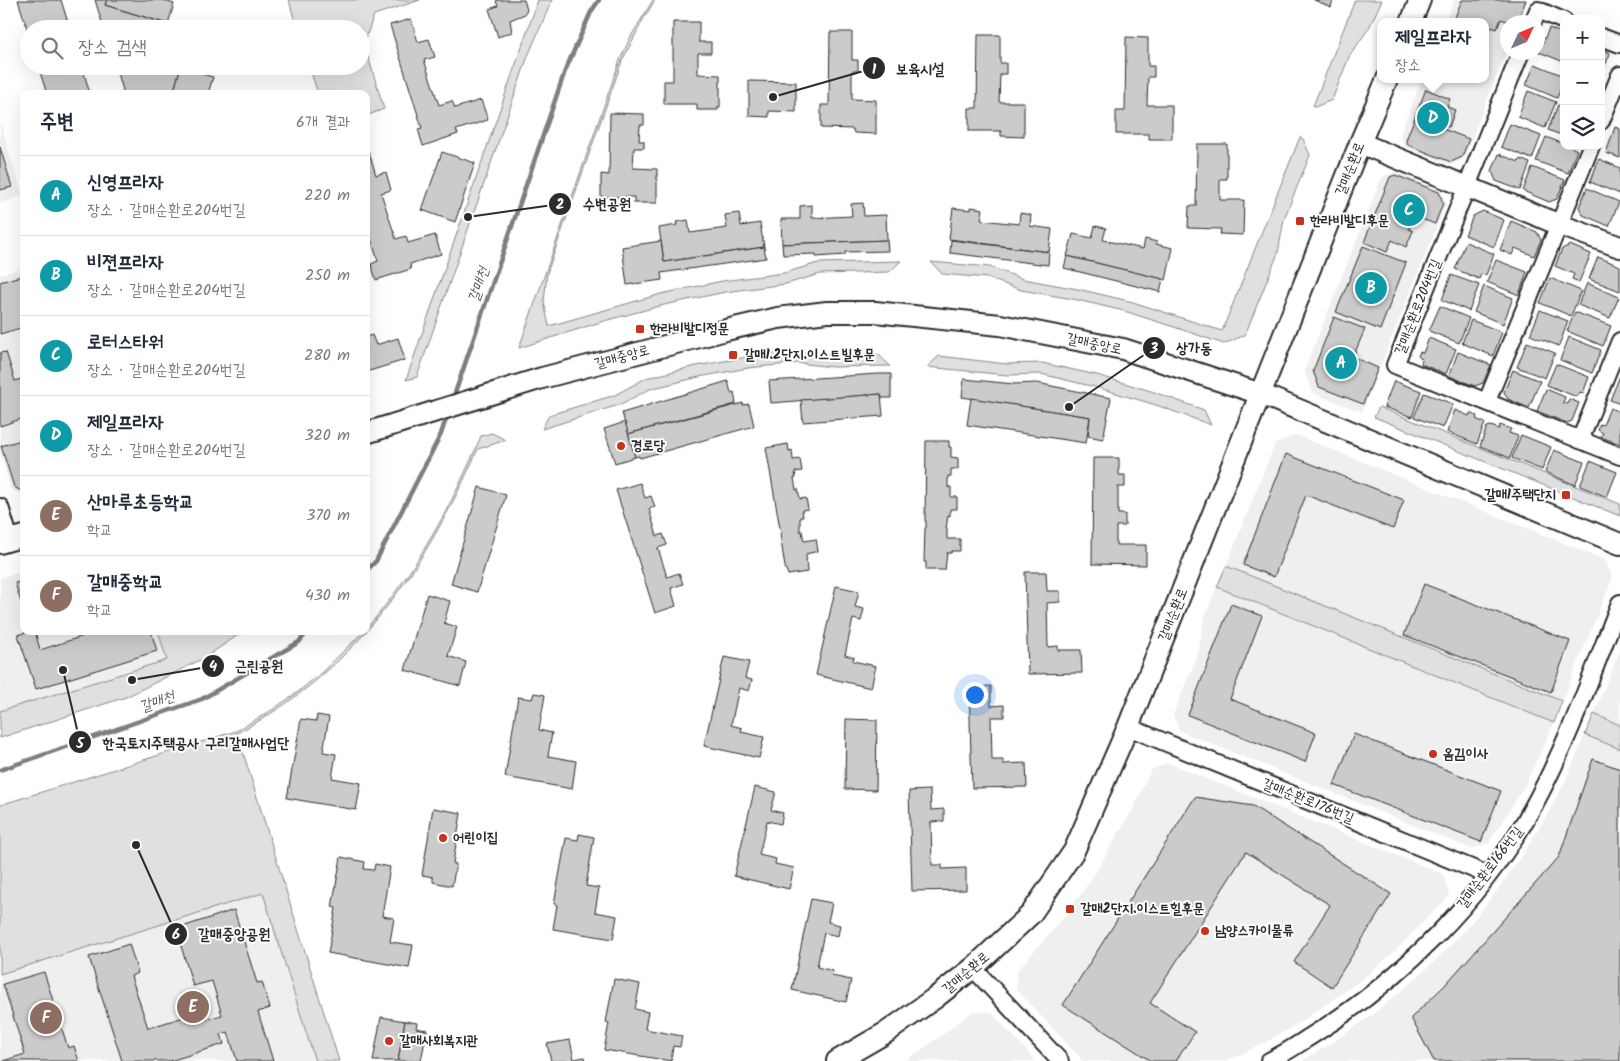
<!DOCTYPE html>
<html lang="ko">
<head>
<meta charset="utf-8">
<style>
  :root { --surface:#fff; --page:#f2f2f3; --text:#1f2937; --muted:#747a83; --line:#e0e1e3; --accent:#c8321e }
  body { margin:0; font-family:Kalam,"Poor Story",sans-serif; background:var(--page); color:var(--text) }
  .controls { position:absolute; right:15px; top:15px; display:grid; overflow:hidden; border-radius:10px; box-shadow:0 5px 20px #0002 }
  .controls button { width:45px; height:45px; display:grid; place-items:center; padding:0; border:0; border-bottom:1px solid var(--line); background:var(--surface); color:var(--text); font:25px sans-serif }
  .compass { position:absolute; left:1500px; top:15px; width:45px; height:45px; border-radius:50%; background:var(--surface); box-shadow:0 5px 20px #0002; rotate:46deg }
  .you { position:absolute; left:974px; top:694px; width:18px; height:18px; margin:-12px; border:4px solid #fff; border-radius:50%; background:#1a73e8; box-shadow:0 0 0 8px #1a73e833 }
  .badge { display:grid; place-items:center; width:32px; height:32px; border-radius:50%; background:var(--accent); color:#fff; font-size:16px; font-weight:700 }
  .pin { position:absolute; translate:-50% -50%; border:2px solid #fff; box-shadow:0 1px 5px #0006 }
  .popup { position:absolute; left:1377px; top:18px; width:112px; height:65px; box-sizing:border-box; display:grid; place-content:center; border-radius:10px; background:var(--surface); filter:drop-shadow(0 1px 4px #0005); font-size:16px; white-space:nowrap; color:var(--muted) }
  .popup b { font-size:19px; color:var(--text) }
  .popup::after { content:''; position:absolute; left:50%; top:100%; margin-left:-10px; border:10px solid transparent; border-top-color:var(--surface) }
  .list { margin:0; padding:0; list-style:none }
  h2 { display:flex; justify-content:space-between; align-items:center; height:65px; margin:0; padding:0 20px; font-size:21px }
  h2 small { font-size:16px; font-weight:400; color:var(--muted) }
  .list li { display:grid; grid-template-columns:32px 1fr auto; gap:15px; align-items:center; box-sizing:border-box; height:80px; padding:0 20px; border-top:1px solid var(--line) }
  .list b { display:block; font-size:19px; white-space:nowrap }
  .list p { margin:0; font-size:16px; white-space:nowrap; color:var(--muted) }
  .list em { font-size:16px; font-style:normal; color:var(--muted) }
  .icon { flex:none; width:28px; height:28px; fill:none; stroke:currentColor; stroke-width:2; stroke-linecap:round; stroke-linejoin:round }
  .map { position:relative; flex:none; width:1620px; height:1061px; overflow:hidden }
  .search { position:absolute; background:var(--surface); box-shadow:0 5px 20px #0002; left:20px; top:20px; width:350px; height:55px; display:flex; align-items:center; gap:12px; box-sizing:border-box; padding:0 18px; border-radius:28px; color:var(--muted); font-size:19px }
  .panel { position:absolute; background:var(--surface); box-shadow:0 5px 20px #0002; left:20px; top:90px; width:350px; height:545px; border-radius:10px }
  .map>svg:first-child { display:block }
</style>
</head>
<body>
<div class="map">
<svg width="1620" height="1061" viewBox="0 0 1620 1061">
  <rect width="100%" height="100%" fill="#fff"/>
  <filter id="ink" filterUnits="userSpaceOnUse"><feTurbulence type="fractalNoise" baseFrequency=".02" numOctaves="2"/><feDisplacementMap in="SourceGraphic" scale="10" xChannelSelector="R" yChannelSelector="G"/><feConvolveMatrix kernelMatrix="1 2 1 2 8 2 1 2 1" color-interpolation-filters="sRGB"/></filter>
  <g filter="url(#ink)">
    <g fill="#efefef">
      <polygon points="1454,0 1528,0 1519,22 1508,22 1507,50 1463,160 1451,165 1405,147 1400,134 1422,79 1486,79 1486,22 1445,22"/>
      <polygon points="0,122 23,196 0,203"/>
      <polygon points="1395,172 1441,190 1446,203 1362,412 1313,393 1304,371 1382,177"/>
      <polygon points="24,267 24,496 11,489 0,452 0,275"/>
      <polygon points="1296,435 1605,560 1613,577 1562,701 1226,566 1275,444"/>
      <polygon points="24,571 24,631 158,631 167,660 0,711 0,578"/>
      <polygon points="1217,587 1554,723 1525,785 1489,843 1472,849 1180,731 1173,715 1198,654 1204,619"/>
      <polygon points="1620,650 1620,725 1594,714"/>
      <polygon points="1585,735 1620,749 1620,1061 1302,1061 1332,1043 1369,1017 1404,989 1437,959 1468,927 1496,892 1522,855 1546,817 1567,778"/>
      <polygon points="1168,763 1443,874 1449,896 1394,952 1365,977 1301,1022 1268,1041 1233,1058 1226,1061 1083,1061 1016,989 1017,971 1070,910 1093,877 1134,807 1151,770"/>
      <polygon points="263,893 315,1061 0,1061 0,974"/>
      <polygon points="973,1011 991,1012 1036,1061 905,1061 941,1036"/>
    </g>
    <g fill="#e0e0e0" stroke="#868686">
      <polygon points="289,0 420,0 374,15 364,43 384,109 366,116 366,94 318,94 309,66 361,66 361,29 297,29"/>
      <polygon points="538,0 552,0 528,56 417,377 406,380"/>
      <polygon points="653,0 655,0 644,18 622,61 547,273 544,302 549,326 661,294 722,281 784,273 818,263 901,261 889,272 820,274 786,284 725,292 664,305 604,321 519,348 620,60 630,38"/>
      <polygon points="1355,0 1382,0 1369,28 1349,57 1332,100 1315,107 1313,106"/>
      <polygon points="1300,137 1303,139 1310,155 1284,219 1278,253 1245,335 1224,344 1174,327 1124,311 1073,299 1021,290 987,278 942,274 931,262 990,267 1023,279 1078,289 1133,302 1222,331"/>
      <polygon points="798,351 833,355 878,354 890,366 832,367 798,363 748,368 699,377 650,389 619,405 542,429 549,415 615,395 646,378 696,366 747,357"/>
      <polygon points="939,356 1007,364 1042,363 1097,375 1151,391 1204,410 1211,425 1156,405 1099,388 1041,374 1007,375 927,367"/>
      <polygon points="1379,407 1620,504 1620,516 1374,417"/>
      <path d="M492,433L506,440L478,449C426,567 355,672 237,733L339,1061H315L263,893L0,974V805L236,731L272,710L298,692L322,672L364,631H366V629C416,571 452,506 481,436Z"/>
      <polygon points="1226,566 1562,701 1554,723 1217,587"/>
      <polygon points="158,631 244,631 204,658 126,697 0,738 0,711 167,660"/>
      <polygon points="1594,714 1620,725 1620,749 1585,735"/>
    </g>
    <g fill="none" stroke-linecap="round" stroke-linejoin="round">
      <g stroke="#7e7e7e" stroke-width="4.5">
        <polyline points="453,399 565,71 591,12 599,0"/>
        <polyline points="366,571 376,561 441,434 448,413"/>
        <polyline points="0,770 202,699 299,642 308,631"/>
      </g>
    </g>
    <g fill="#cbcbcb" stroke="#2b2b2b">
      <polygon points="18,0 61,0 70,29 29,29 29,35"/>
      <polygon points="95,0 107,0 105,5 168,24 169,29 104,29"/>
      <polygon points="107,0 162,0 174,4 168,24 105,5"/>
      <polygon points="524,0 527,10 525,14 510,20 512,32 498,37 489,9 498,6 496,1 498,0"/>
      <polygon points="1314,0 1333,0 1331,7"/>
      <polygon points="1462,0 1526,0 1517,22 1509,22 1501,19 1497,29 1491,27 1489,32 1486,31 1486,22 1453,22"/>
      <polygon points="411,19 418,42 429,39 435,57 424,60 439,105 452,101 455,108 481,100 488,120 456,130 458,134 423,146 418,129 422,128 390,25"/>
      <polygon points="673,22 699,22 699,42 711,42 711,53 698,53 698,74 720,75 720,107 718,107 718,110 697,110 697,104 664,104 664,81 673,81"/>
      <polygon points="1549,28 1564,34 1564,62 1539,52"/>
      <polygon points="830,32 852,32 852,60 858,60 858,71 852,71 852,99 876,100 876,134 854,133 853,129 821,128 821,105 829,105"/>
      <polygon points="978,35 1000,35 1000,63 1006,63 1006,74 1000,74 999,102 1024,102 1024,137 1001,136 1001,131 969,131 969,108 977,108"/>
      <polygon points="1126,37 1148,38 1148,66 1154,66 1154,77 1148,77 1147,105 1172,105 1172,139 1149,139 1149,134 1116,134 1116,111 1125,111"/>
      <polygon points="1601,49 1609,52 1610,54 1601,75"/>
      <polygon points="1535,64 1564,76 1564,81 1557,98 1526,85"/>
      <polygon points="38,66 82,66 90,94 47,94"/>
      <polygon points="116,66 181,66 173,94 124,94"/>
      <polygon points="181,66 204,66 202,74 213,77 208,94 198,92 197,94 173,94"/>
      <polygon points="749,81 796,82 796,112 769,111 769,117 749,116"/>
      <polygon points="1426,89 1450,99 1447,107 1455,110 1449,127 1445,126 1443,129 1469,139 1462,157 1451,162 1408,145 1406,140"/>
      <polygon points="1528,91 1556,102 1545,128 1518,117"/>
      <polygon points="1558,105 1564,107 1564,136 1548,130"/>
      <polygon points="610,113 644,114 644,125 640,125 639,141 644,141 644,148 634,148 633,168 657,169 657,203 634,203 634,197 601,197 601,174 609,175"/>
      <polygon points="1510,124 1541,136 1532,159 1501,147"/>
      <polygon points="1615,127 1620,129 1620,158 1606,153"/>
      <polygon points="1546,137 1564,144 1564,146 1569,146 1577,150 1568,173 1536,161"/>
      <polygon points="1197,144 1227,144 1227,179 1220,179 1220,200 1244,200 1243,235 1220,234 1221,229 1188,228 1189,206 1196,206"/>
      <polygon points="0,147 12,187 0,190"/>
      <polygon points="369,152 376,175 386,172 391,190 381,193 396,239 406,236 408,243 435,235 441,254 410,264 411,269 376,280 371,264 378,261 366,223 366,153"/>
      <polygon points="442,152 475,163 455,222 422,210"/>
      <polygon points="1499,154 1519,162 1520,159 1530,163 1520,190 1496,181 1492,171"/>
      <polygon points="1599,159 1620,168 1620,194 1590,182"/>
      <polygon points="1532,167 1565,180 1557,199 1549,202 1523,191"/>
      <polygon points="1395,175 1439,192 1443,203 1435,224 1414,216 1409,229 1413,231 1406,247 1392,240 1387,252 1364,242 1390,177"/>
      <polygon points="1587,188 1619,202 1609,226 1583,215 1579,207"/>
      <polygon points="863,203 864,216 886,215 887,240 782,244 781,219 800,219 800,206 812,205 812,218 852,216 851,204"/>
      <polygon points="971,207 983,209 981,220 1019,224 1020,213 1031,215 1030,226 1052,229 1049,252 949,239 953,208 971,210"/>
      <polygon points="1483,211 1504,220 1494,247 1465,235 1473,216"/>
      <polygon points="739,213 741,226 760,223 764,247 664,262 659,228 677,225 676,222 688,220 690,233 727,228 725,215"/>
      <polygon points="1511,221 1537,232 1541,240 1534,256 1515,248 1512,255 1500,250"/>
      <polygon points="1095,226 1106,228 1103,240 1143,249 1145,239 1157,242 1156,244 1173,248 1166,280 1067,256 1073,234 1092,238"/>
      <polygon points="887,240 888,251 845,252 845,255 816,257 816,254 783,255 782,244"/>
      <polygon points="951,240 1049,252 1048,265 950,253"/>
      <polygon points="661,241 664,262 764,247 766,258 661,273 662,280 627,285 622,247"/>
      <polygon points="1466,242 1494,254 1486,275 1481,274 1479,279 1455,269"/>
      <polygon points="1570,245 1591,254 1579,282 1572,279 1574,274 1555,266 1562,249"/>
      <polygon points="1363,246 1406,263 1380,330 1336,312"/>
      <polygon points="1067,256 1163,279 1160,292 1064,268"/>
      <polygon points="1598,257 1620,266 1620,291 1589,279"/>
      <polygon points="1496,260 1527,272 1519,295 1487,282"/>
      <polygon points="24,275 24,336 21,328 0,334 0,282"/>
      <polygon points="1451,275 1479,285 1469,311 1442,300"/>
      <polygon points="1550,278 1581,291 1571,316 1540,303"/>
      <polygon points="1587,283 1619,297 1610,318 1578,305"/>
      <polygon points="1484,286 1513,298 1503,324 1474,312"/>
      <polygon points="1440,306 1469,318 1459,343 1429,331"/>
      <polygon points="1540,310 1568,321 1559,346 1530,335"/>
      <polygon points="1575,312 1611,326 1603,346 1567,331"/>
      <polygon points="1334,317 1365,329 1353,357 1378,368 1363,404 1319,387 1313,371"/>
      <polygon points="1471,320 1502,332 1493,356 1462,343"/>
      <polygon points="372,335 376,345 398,338 405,360 366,372 366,337"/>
      <polygon points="1569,337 1601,350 1592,373 1560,360"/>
      <polygon points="1429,338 1456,349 1446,374 1421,364 1422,360 1418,356 1420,352 1423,353"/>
      <polygon points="1527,342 1555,353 1545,378 1517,367"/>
      <polygon points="6,352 15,381 24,378 24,418 0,426 0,353"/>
      <polygon points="1458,352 1491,365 1483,383 1475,386 1449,376"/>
      <polygon points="1556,364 1589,377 1583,393 1580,392 1577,397 1547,385"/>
      <polygon points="1513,370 1540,381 1529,408 1508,399 1504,392"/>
      <polygon points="878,374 891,374 891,398 882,398 881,394 771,403 769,381"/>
      <polygon points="1620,376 1620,404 1610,400"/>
      <polygon points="964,379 1014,384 1037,383 1111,398 1103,439 1088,436 1090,417 962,397"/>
      <polygon points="728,381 731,393 734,392 736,404 628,434 622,413"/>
      <polygon points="1394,381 1421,391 1412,417 1384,407"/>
      <polygon points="1546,389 1565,397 1563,403 1567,404 1569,399 1579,403 1572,421 1567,423 1537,411"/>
      <polygon points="1424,393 1453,404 1443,428 1414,417"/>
      <polygon points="881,394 883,416 803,422 801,400"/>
      <polygon points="971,398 1090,417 1086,443 967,425"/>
      <polygon points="743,403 743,405 749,404 754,426 640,458 639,456 635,457 628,434"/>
      <polygon points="1610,408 1620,412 1620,444 1601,437 1603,433 1598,430 1600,424 1603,425"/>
      <polygon points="1455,410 1469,416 1470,413 1477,416 1476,419 1485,423 1477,444 1447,432"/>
      <polygon points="625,422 635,457 615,463 604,429"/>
      <polygon points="1500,425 1511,429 1509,433 1518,436 1510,458 1480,446 1487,427 1491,426 1499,429"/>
      <polygon points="1521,435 1551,447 1542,470 1512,458"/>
      <polygon points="24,439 24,492 23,492 14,487 1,446"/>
      <polygon points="926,441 949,441 949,447 951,447 951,457 958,458 958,469 951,469 951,476 948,476 948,487 951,487 951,497 957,497 957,509 950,509 950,516 948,515 946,529 947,529 947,539 960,539 960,551 952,551 951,553 947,553 945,570 926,570 926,562 924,562 925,528 926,528 926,521 925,521"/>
      <polygon points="788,444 789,451 792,450 793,460 800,459 802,471 795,472 796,478 794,478 796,490 798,489 800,499 806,498 808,509 802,510 803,517 800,517 800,531 802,531 804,541 816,539 818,551 806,554 807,572 788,575 785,567 780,534 781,534 766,448"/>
      <polygon points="1554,450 1584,462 1575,485 1545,472"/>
      <polygon points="1286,454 1404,500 1393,529 1306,495 1274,577 1243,565"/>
      <polygon points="1093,458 1119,458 1119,475 1125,475 1125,487 1118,487 1118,514 1125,514 1125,526 1116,526 1116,545 1146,545 1146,565 1092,564"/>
      <polygon points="1590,461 1617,472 1607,497 1580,486"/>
      <polygon points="640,483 645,498 651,496 655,507 649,509 657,536 663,534 667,545 658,548 667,577 679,573 683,584 671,588 676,606 655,613 616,490"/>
      <polygon points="479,487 506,495 477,592 451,584"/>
      <polygon points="1025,572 1046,572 1047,591 1060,591 1060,602 1047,603 1048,647 1058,646 1058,650 1081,650 1082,673 1028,674"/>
      <polygon points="24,581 24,612 15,583"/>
      <polygon points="1424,584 1570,641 1551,692 1404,635"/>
      <polygon points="836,586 859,591 855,607 864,609 861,621 853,619 845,655 854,657 853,661 876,666 871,688 816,675"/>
      <polygon points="427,594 450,601 444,623 457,627 448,656 466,662 460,686 405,670"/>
      <polygon points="1231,604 1262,616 1230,699 1316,733 1305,762 1188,715"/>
      <polygon points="29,631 35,631 40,650 99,631 151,631 157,651 36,689 18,635"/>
      <polygon points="724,657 749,662 745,678 752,680 749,691 739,688 731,725 742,728 741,732 764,737 759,758 704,746"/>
      <polygon points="991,686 991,706 1004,705 1004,717 991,717 992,760 1003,760 1003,764 1026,763 1027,787 972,788 969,687"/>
      <polygon points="534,693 545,695 539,730 552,733 548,756 576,761 572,789 505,777 518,697 532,699"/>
      <polygon points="317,715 329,717 323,752 336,754 332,778 361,783 356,810 287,798 301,719 316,721"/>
      <polygon points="846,719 877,720 876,790 845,789"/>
      <polygon points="1354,734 1501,791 1481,842 1334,785"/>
      <polygon points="1593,759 1620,769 1620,1061 1434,1061 1411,1018 1445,985 1559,857"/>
      <polygon points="755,787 776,792 771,810 783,813 781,824 767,821 759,855 776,859 775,864 794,868 789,889 734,876"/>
      <polygon points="930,790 931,810 944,809 944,821 931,822 932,865 942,865 942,869 966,868 966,890 912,891 909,791"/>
      <polygon points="1195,797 1253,806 1391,894 1332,987 1294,962 1330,905 1246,852 1150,1003 1195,1032 1176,1061 1151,1061 1063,1005"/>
      <polygon points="433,808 461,813 453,863 456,864 452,886 433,882 433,877 422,875"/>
      <polygon points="579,834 594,837 586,886 599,888 595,912 617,916 613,939 553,929 557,905 554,904 566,838 578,840"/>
      <polygon points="341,857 365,862 364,869 374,870 375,864 390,867 382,916 394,918 390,942 413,945 409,968 328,953 336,908 332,907"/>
      <polygon points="811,899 832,903 828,922 840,925 838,936 824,933 817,967 833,971 832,976 851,980 846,1002 792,990"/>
      <polygon points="234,910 257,983 262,982 270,1008 258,1012 273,1061 237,1061 228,1032 221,1034 224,1044 170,1061 122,1061 89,957 129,944 138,973 131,976 148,1028 197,1013 200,1021 222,1015 212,981 193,986 176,929"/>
      <polygon points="44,972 68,1048 74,1046 79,1061 3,1061 25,1054 3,984"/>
      <polygon points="614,979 640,984 635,1009 648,1012 645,1029 682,1036 680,1047 673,1046 671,1061 604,1050 609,1023 606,1022"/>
      <polygon points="381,1017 405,1021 398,1061 373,1061"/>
      <polygon points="405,1021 417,1023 416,1028 427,1030 421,1061 398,1061"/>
      <polygon points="570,1040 574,1059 585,1057 586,1061 551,1061 547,1044"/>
    </g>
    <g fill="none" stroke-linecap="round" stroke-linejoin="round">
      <g stroke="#2b2b2b" stroke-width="20">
        <g id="minor">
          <polyline points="1533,22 1538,10 1564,21"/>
          <polyline points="1601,37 1620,44"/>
          <polyline points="1521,52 1395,365 1620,456"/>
          <polyline points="1601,121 1620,75"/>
          <polyline points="1487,401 1591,146"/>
          <polyline points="1580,440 1620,341"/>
          <polyline points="0,507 10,540"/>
          <polyline points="1128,727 1488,875"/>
          <polyline points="973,968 1060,1061"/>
          <path d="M1269,1061C1284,1054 1297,1045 1311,1036C1400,981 1484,898 1534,805C1569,741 1593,671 1620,603"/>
        </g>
      </g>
      <g stroke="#2b2b2b" stroke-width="24">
        <g id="tertiary">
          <polyline points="1411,22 1420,0"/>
          <polyline points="1360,143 1560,225 1620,247"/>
          <polyline points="366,433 542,378 726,330 778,318 827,312 875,312 1000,325 1123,349 1261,394 1620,544"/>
          <polyline points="0,543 24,536"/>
          <polyline points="837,1061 887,1032 935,998 973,968 1031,914 1074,851 1128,727 1360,143 1387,79"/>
        </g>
      </g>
      <use href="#minor" stroke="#fff" stroke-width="16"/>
      <use href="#tertiary" stroke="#fff" stroke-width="20"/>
    </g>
  </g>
  <g fill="#c8321e" stroke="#fff" stroke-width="2">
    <rect x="1295" y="216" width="10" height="10" rx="2.5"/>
    <rect x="635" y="324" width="10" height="10" rx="2.5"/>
    <rect x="728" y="350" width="10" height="10" rx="2.5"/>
    <circle cx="621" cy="446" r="5"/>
    <rect x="1561" y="490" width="10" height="10" rx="2.5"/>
    <circle cx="1433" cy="754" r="5"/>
    <circle cx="443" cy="838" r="5"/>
    <rect x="1065" y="904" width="10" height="10" rx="2.5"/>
    <circle cx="1205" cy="931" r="5"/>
    <circle cx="389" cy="1041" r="5"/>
  </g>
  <g text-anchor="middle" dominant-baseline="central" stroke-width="4" stroke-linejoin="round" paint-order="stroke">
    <g font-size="14" fill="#2b2b2b" stroke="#fff">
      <text transform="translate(1350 169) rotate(-68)">갈매순환로</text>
      <text transform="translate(1418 307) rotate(-68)">갈매순환로204번길</text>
      <text transform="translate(1094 344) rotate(12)">갈매중앙로</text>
      <text transform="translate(622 357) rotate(-15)">갈매중앙로</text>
      <text transform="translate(1173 615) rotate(-68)">갈매순환로</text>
      <text transform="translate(1308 801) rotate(22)">갈매순환로176번길</text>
      <text transform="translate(1490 868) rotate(-53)">갈매순환로166번길</text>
      <text transform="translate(966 973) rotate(-40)">갈매순환로</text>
    </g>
    <g font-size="14" font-weight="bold" fill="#2b2b2b" stroke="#fff" text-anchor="start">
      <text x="1310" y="221">한라비발디후문</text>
      <text x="650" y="329">한라비발디정문</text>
      <text x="743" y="355">갈매1.2단지.이스트빌후문</text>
      <text x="631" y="446">경로당</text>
      <text x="1556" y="495" text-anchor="end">갈매1주택단지</text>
      <text x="1443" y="754">옴김이사</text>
      <text x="453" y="838">어린이집</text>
      <text x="1080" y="909">갈매2단지.이스트힐후문</text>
      <text x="1215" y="931">남양스카이물류</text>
      <text x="399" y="1041">갈매사회복지관</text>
    </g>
    <g font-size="15" font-style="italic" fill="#5c5c5c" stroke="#fff">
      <text transform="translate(479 285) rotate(-71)">갈매천</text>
      <text transform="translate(157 702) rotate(-19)">갈매천</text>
    </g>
  </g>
  <path fill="none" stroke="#2b2b2b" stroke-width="2" d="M773 97L874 68M468 217L560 204M1069 407L1154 348M132 680L213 666M63 670L80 742M136 845L176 934"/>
  <g fill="#2b2b2b" stroke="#fff" stroke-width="2">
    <circle cx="773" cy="97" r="5"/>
    <circle cx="468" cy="217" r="5"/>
    <circle cx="1069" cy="407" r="5"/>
    <circle cx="132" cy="680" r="5"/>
    <circle cx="63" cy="670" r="5"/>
    <circle cx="136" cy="845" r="5"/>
    <circle cx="874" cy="68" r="12"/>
    <circle cx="560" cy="204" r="12"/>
    <circle cx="1154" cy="348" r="12"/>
    <circle cx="213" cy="666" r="12"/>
    <circle cx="80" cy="742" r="12"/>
    <circle cx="176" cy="934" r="12"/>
  </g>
  <g font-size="15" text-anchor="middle" font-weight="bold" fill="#fff">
    <text x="874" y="74">1</text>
    <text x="560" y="209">2</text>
    <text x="1154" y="353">3</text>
    <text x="213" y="671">4</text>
    <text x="80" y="748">5</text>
    <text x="176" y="939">6</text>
  </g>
  <g font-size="15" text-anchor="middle" font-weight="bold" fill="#2b2b2b" stroke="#fff" stroke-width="4" stroke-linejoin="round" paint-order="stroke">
    <text x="920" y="74">보육시설</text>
    <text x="607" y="209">수변공원</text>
    <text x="1194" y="353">상가동</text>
    <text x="259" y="671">근린공원</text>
    <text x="196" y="748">한국토지주택공사 구리갈매사업단</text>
    <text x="234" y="939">갈매중앙공원</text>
  </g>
</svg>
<div class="controls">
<button>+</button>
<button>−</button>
<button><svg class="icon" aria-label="layers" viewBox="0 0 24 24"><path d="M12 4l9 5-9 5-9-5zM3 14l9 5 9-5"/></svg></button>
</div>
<svg class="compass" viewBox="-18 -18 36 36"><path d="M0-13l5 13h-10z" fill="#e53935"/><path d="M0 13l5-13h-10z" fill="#747a83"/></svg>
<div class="you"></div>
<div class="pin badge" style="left:1341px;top:363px;background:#0f9aa8">A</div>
<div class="pin badge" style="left:1371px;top:288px;background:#0f9aa8">B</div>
<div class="pin badge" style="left:1409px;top:210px;background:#0f9aa8">C</div>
<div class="pin badge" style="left:1433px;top:118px;background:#0f9aa8">D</div>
<div class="popup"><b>제일프라자</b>장소</div>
<div class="pin badge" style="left:193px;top:1007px;background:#8d6e63">E</div>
<div class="pin badge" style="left:46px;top:1018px;background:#8d6e63">F</div>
<div class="search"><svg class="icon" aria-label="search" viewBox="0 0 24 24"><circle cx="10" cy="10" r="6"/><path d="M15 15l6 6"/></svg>장소 검색</div>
<section class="panel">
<h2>주변<small>6개 결과</small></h2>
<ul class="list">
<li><span class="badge" style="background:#0f9aa8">A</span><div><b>신영프라자</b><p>장소 · 갈매순환로204번길</p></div><em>220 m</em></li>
<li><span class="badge" style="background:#0f9aa8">B</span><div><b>비젼프라자</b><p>장소 · 갈매순환로204번길</p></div><em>250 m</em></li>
<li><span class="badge" style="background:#0f9aa8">C</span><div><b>로터스타워</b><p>장소 · 갈매순환로204번길</p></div><em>280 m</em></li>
<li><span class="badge" style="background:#0f9aa8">D</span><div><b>제일프라자</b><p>장소 · 갈매순환로204번길</p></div><em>320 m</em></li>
<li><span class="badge" style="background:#8d6e63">E</span><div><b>산마루초등학교</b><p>학교</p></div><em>370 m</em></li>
<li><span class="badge" style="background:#8d6e63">F</span><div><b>갈매중학교</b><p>학교</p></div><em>430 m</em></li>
</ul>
</section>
</div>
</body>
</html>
